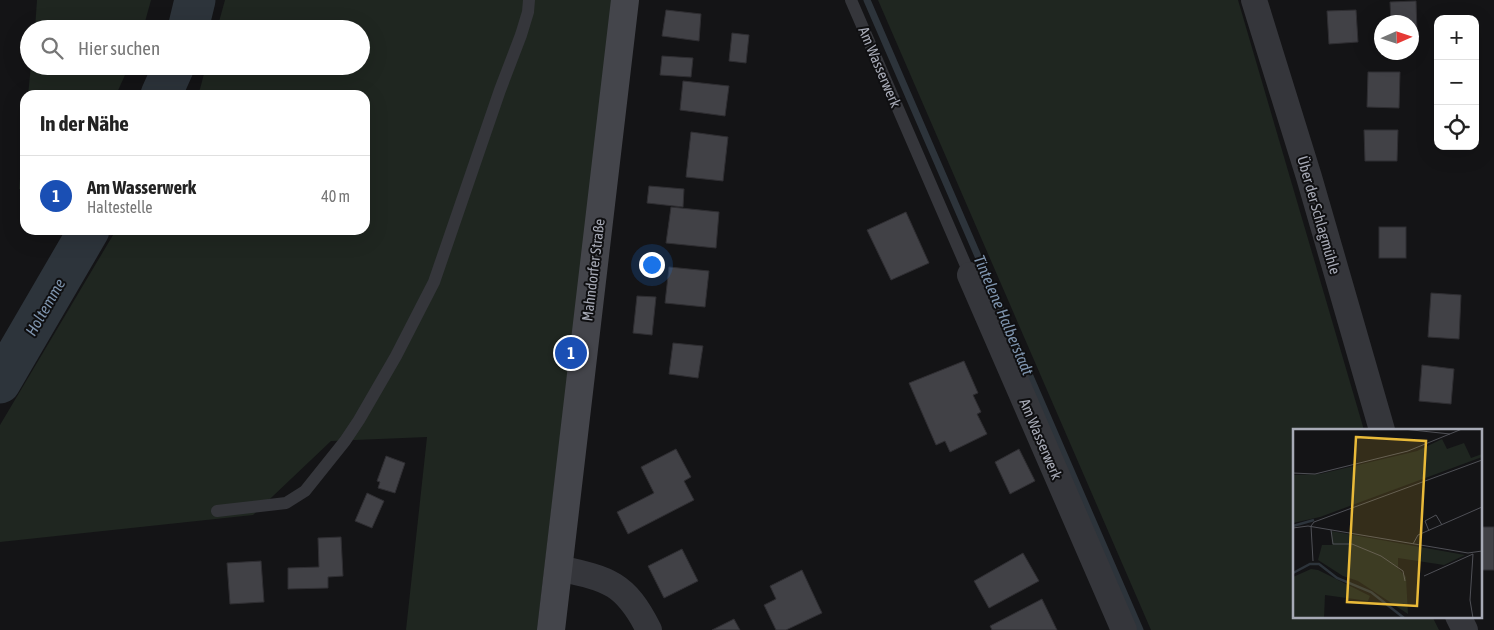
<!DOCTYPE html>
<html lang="de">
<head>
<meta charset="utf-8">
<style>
  :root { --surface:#fff; --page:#f2f2f2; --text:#222; --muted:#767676; --line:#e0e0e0; --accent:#b45309 }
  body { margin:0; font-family:"Asap Condensed",sans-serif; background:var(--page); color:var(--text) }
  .controls { position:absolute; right:15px; top:15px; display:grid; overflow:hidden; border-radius:10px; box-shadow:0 5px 20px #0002 }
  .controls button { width:45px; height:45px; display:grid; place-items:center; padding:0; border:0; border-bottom:1px solid var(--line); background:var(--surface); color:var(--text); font:25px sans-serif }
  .compass { position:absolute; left:1374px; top:15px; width:45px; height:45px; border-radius:50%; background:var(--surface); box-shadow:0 5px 20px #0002; rotate:87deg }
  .you { position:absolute; left:651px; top:264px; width:18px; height:18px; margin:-12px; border:4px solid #fff; border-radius:50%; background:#1a73e8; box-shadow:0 0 0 8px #1a73e833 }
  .badge { display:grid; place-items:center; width:32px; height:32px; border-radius:50%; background:var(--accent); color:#fff; font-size:16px; font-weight:700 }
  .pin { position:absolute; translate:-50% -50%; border:2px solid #fff; box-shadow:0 1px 5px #0006 }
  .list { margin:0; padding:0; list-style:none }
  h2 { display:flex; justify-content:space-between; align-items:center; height:65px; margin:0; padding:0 20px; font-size:21px }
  h2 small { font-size:16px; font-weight:400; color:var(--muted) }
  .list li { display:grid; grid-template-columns:32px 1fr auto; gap:15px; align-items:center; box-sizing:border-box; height:80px; padding:0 20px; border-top:1px solid var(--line) }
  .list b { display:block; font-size:19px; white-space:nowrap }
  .list p { margin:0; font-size:16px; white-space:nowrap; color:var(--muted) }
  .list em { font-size:16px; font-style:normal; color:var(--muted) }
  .icon { flex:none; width:28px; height:28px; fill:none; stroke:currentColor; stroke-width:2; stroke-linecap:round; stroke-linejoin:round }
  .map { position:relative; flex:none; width:1494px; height:630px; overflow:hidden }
  .search { position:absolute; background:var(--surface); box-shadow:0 5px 20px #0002; left:20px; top:20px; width:350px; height:55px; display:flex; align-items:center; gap:12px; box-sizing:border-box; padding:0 18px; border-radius:28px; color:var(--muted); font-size:19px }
  .panel { position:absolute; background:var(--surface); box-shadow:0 5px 20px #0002; left:20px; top:90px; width:350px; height:145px; border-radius:15px }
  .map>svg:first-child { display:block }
</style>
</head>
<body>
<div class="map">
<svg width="1494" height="630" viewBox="0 0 1494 630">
  <rect width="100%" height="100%" fill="#141416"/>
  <g fill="#1f2620">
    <polygon points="37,0 151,0 143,29 35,29"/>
    <polygon points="225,0 613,0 537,630 406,630 427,437 331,441 253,515 0,542 0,425 116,230 365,230 365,95 197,95 200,89 206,66 361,66 361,29 217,29"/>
    <polygon points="878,0 1238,0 1364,430 1294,430 1294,616 1432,616 1439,630 1151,630"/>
    <polygon points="31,66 129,66 116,95 28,95"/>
    <polygon points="25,126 25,190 19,189"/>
  </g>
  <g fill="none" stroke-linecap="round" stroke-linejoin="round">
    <polyline stroke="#2d343b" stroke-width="7" points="867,0 1140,630"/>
    <g stroke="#2d343b" stroke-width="41">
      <polyline points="188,29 195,0"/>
      <polyline points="161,95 174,66"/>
      <polyline points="0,383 89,230"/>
    </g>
  </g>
  <g fill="#414146" stroke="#2f2e32">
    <polygon points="1416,1 1417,33 1412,34 1412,22 1391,22 1390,2"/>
    <polygon points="666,10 701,14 699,41 662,36"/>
    <polygon points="1356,10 1358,42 1329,44 1327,11"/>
    <polygon points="732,33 749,35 746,63 729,61"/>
    <polygon points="662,56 693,58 691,77 660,75"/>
    <polygon points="1368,72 1400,72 1399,108 1367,107"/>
    <polygon points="683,81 729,86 725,116 680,110"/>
    <polygon points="1364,130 1398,130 1397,161 1365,161"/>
    <polygon points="691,132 728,137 723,181 686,177"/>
    <polygon points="649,186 684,189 683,207 647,203"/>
    <polygon points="671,207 719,212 716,248 666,243"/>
    <polygon points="906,212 929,263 891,280 867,230"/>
    <rect x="1379" y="227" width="27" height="31"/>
    <polygon points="669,267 709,271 705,307 665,303"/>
    <polygon points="1431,293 1461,295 1459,339 1428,337"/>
    <polygon points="637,296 656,297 652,335 633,333"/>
    <polygon points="673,343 703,346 698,378 669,374"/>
    <polygon points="964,361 978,393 973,395 981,412 977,414 987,434 950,452 945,441 936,445 909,383"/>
    <polygon points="1422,365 1454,369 1451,404 1419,401"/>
    <polygon points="676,449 691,477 684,481 694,500 628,534 617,512 654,493 641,467"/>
    <polygon points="1019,449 1035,481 1010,494 995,462"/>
    <polygon points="386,456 405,463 395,493 378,488 380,482 377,481"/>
    <polygon points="367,493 384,501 372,528 355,521"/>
    <rect x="1480" y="527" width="14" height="43"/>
    <polygon points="341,537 343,576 328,577 328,588 288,589 288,568 319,567 318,538"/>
    <polygon points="682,549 698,581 664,598 648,566"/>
    <polygon points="1023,553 1039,581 989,608 974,581"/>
    <polygon points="261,561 264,602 230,604 227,563"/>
    <polygon points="802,570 822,613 786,630 776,630 764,605 776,599 770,586"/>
    <polygon points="1042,599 1057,630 992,630 990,626"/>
    <polygon points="734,619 740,630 712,630"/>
  </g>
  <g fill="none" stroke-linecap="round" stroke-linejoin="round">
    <g stroke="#35363b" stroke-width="12">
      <polyline points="851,0 970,275"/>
      <polyline points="217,511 286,503 305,491 345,441 359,420 396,356 434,282 500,90 521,35 528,12 529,0"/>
    </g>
    <g stroke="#35363b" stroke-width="26">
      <polyline points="1254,0 1309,177 1382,430"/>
      <polyline points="970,275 1124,630"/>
      <path d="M558,568C608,579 625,582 649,630"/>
      <polyline points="1458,616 1465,630"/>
    </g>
    <polyline stroke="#44454b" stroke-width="28" points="551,630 625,0"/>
  </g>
  <g text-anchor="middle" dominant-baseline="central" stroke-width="4" stroke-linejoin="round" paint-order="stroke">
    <g font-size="15" fill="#a7aab6" stroke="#0f0f11">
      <text transform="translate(880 67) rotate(67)">Am Wasserwerk</text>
      <text transform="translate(1319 215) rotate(74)">Über der Schlagmühle</text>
      <text transform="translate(593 270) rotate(-83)">Mahndorfer Straße</text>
      <text transform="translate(1041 439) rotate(67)">Am Wasserwerk</text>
    </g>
    <g font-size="16" font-style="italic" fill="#7f95af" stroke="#0f0f11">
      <text transform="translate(45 307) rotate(-60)">Holtemme</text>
      <text transform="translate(1004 315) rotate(67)">Tintelene Halberstadt</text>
    </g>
  </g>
  <g transform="translate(1293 429)">
    <rect width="189" height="189" fill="#141416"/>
    <path d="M149,10L154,20L171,14L178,29L189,25V28L27,88L0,94V46L27,45L124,22ZM38,102L172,126L151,136L105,129V139L113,148L115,185L65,152L50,147L25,131L29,116H39ZM18,140L25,141L77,167L75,172L32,166L31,189H0V148Z" fill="#1f2620"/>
    <path fill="none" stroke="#2d343b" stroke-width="2.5" d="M0,97L21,91M0,144L17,135H26L44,149L78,163L111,189"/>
    <path fill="none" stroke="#4f5056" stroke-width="1" d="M110,0L157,5M0,44L22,45L115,22L169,0M18,97L21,93L189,31M18,97L20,132M0,99L15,97L175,124L189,122M38,101L40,115H59L88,127L110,142L112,152M136,102L132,92L143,86L149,96M120,115L125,106L189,78M180,125L177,171L180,189M131,147L180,125"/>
    <path fill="#e9ba39" fill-opacity="0.15" stroke="#e9ba39" stroke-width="2.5" d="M63,8L133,12L124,177L54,173Z"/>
    <rect width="189" height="189" fill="none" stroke="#a7aab6" stroke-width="2.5"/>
  </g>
</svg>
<div class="controls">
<button>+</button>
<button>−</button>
<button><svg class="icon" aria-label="locate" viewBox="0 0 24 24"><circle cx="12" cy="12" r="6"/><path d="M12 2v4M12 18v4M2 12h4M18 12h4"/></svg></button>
</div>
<svg class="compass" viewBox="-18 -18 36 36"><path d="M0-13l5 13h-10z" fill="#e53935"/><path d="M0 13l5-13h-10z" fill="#767676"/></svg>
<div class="you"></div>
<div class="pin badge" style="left:571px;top:353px;background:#1a4fb4">1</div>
<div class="search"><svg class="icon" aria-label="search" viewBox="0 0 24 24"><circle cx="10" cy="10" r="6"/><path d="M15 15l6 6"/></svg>Hier suchen</div>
<section class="panel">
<h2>In der Nähe<small></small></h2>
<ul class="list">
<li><span class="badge" style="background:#1a4fb4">1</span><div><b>Am Wasserwerk</b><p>Haltestelle</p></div><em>40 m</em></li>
</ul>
</section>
</div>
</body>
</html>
